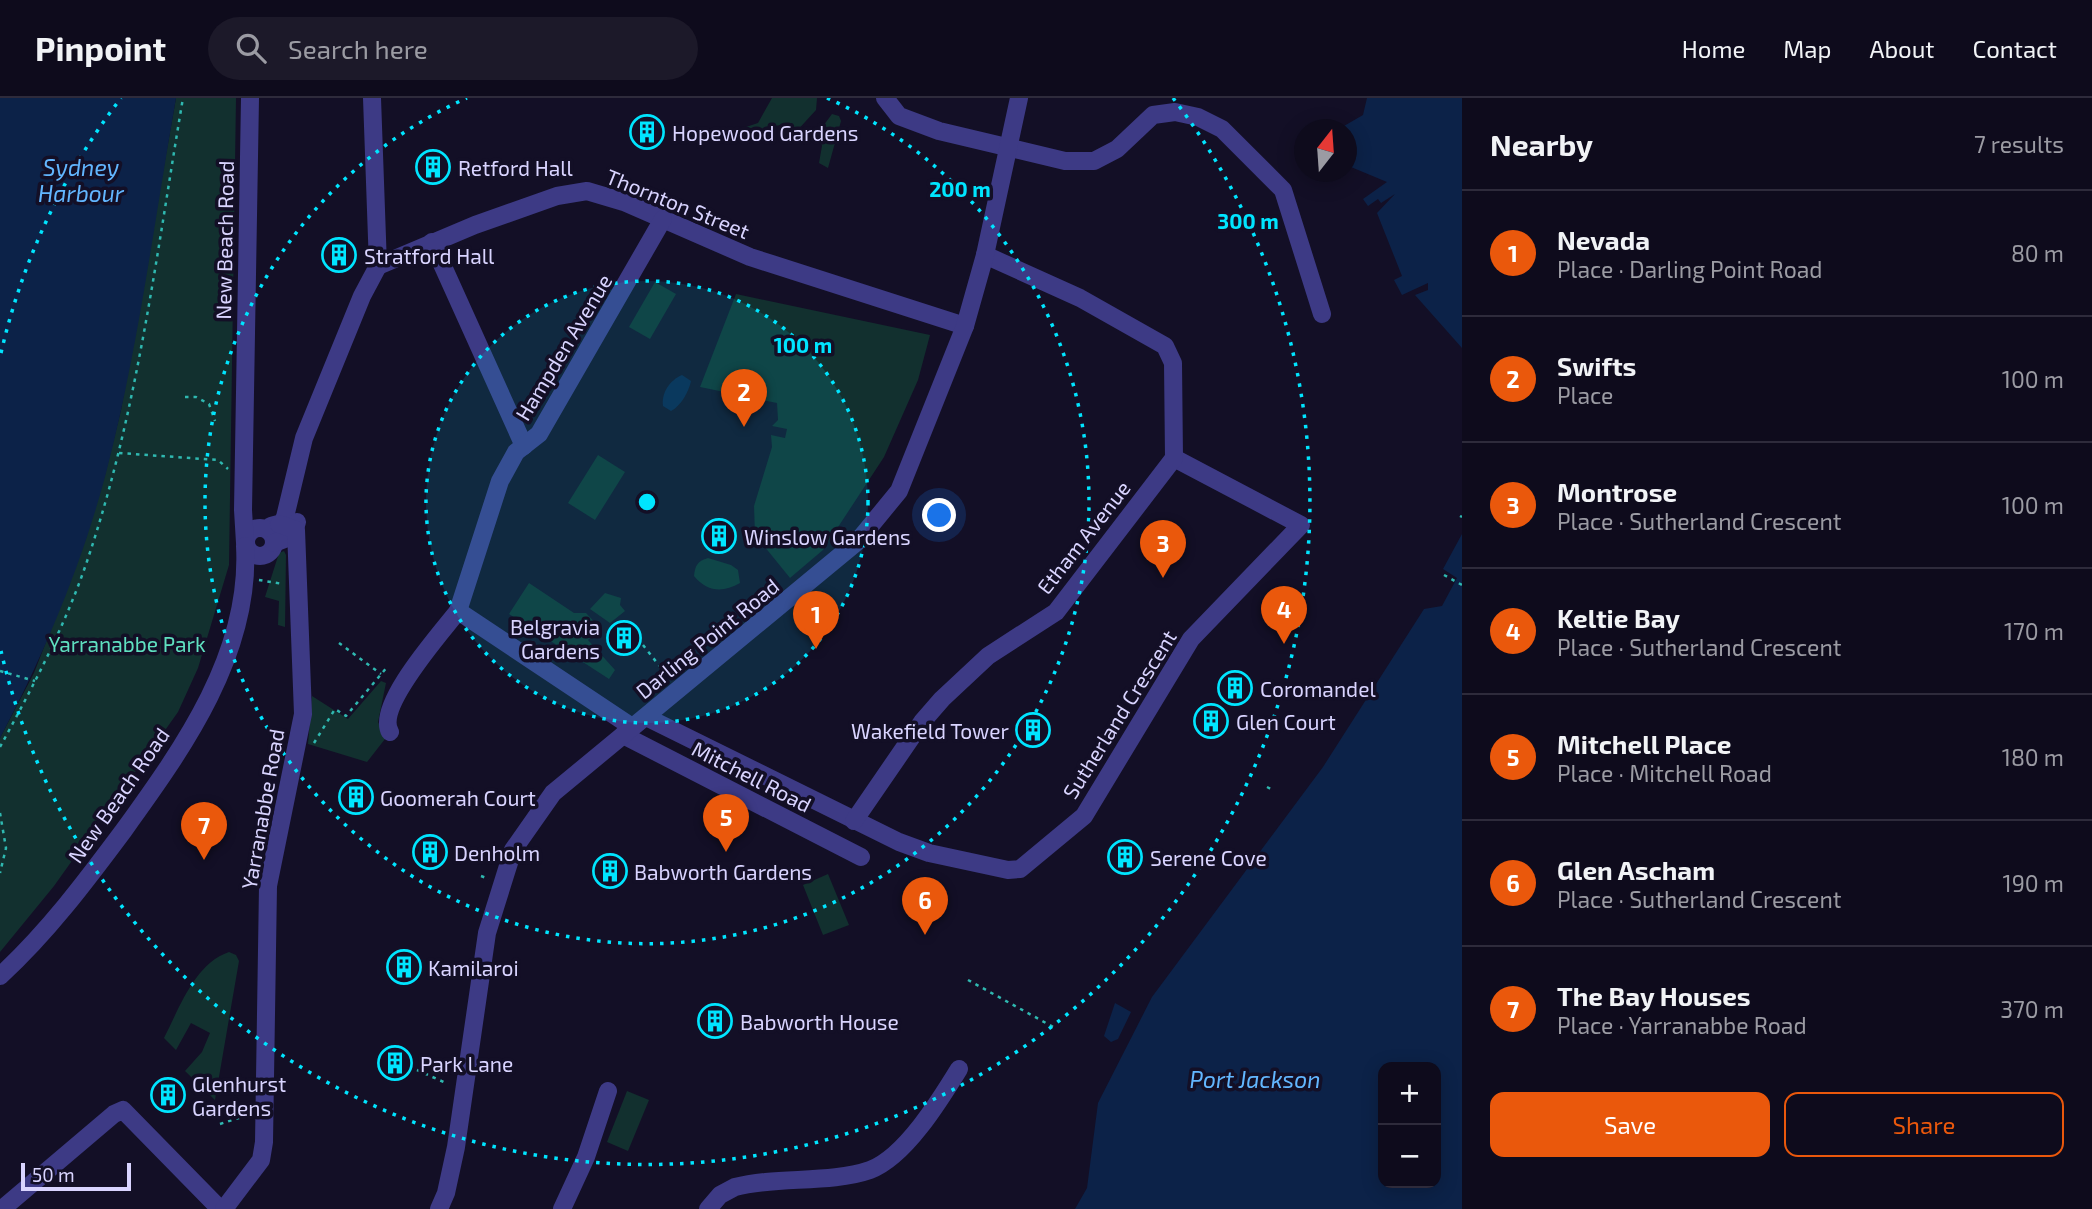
<!DOCTYPE html>
<html lang="en">
<head>
<meta charset="utf-8">
<style>
  :root { --surface:#0e0b1c; --page:#1c1929; --text:#f1f3f6; --muted:#9b9ba3; --line:#2e2b3b; --accent:#ea580c }
  body { margin:0; font-family:"Exo 2",sans-serif; background:var(--page); color:var(--text) }
  .controls { position:absolute; right:21px; bottom:21px; display:grid; overflow:hidden; border-radius:14px; box-shadow:0 4px 18px #0003 }
  .controls button { width:63px; height:63px; display:grid; place-items:center; padding:0; border:0; border-bottom:2px solid var(--line); background:var(--surface); color:var(--text); font:35px sans-serif }
  .compass { position:absolute; left:1294px; top:21px; width:63px; height:63px; border-radius:50%; background:var(--surface); box-shadow:0 4px 18px #0003; rotate:17deg }
  .scale { position:absolute; left:21px; bottom:18px; width:110px; box-sizing:border-box; padding-left:7px; border:4px solid #d9d4ff; border-top:0; font-size:19px; line-height:24px; white-space:nowrap; color:#d9d4ff; -webkit-text-stroke:5px #130f26; paint-order:stroke }
  .you { position:absolute; left:940px; top:418px; width:24px; height:24px; margin:-18px; border:5px solid #fff; border-radius:50%; background:#1a73e8; box-shadow:0 0 0 10px #1a73e833 }
  .badge { display:grid; place-items:center; width:46px; height:46px; border-radius:50%; background:var(--accent); color:#fff; font-size:23px; font-weight:700 }
  .pin { position:absolute; translate:-50% -58px; filter:drop-shadow(0 2px 4px #0008) }
  .pin::after { content:''; position:absolute; top:37px; width:24px; height:21px; background:inherit; clip-path:polygon(0 0,100% 0,50% 100%) }
  .list { margin:0; padding:0; list-style:none }
  h2 { display:flex; justify-content:space-between; align-items:center; height:91px; margin:0; padding:0 28px; font-size:30px }
  h2 small { font-size:23px; font-weight:400; color:var(--muted) }
  .list li { display:grid; grid-template-columns:46px 1fr auto; gap:21px; align-items:center; box-sizing:border-box; height:126px; padding:0 28px; border-top:2px solid var(--line) }
  .list b { display:block; font-size:26px; white-space:nowrap }
  .list p { margin:0; font-size:23px; white-space:nowrap; color:var(--muted) }
  .list em { font-size:23px; font-style:normal; color:var(--muted) }
  .actions { display:flex; gap:14px; padding:21px 28px }
  .actions a { flex:1; padding:16px 0; border:2px solid var(--accent); border-radius:14px; text-align:center; font-size:24px; color:var(--accent) }
  .actions .main { background:var(--accent); color:#fff }
  .icon { flex:none; width:38px; height:38px; fill:none; stroke:currentColor; stroke-width:2; stroke-linecap:round; stroke-linejoin:round }
  .map { position:relative; flex:none; width:1462px; height:1111px; overflow:hidden }
  header { display:flex; align-items:center; gap:42px; box-sizing:border-box; height:98px; padding:0 35px; background:var(--surface); border-bottom:2px solid var(--line) }
  header strong { font-size:33px }
  nav { display:flex; gap:38px; margin-inline-start:auto; font-size:24px }
  .search { width:490px; height:63px; background:var(--page); display:flex; align-items:center; gap:18px; box-sizing:border-box; padding:0 24px; border-radius:38px; color:var(--muted); font-size:26px }
  main { display:flex }
  aside { flex:1; background:var(--surface) }
  .map>svg:first-child { display:block }
</style>
</head>
<body>
<header>
<strong>Pinpoint</strong>
<div class="search"><svg class="icon" aria-label="search" viewBox="0 0 24 24"><circle cx="10" cy="10" r="6"/><path d="M15 15l6 6"/></svg>Search here</div>
<nav><a>Home</a><a>Map</a><a>About</a><a>Contact</a></nav>
</header>
<main>
<div class="map">
<svg width="1462" height="1111" viewBox="0 0 1462 1111">
  <rect width="100%" height="100%" fill="#130f26"/>
  <g fill="#12302f">
    <polygon points="176,0 236,0 229,467 198,570 178,614 54,788 0,854 0,640 34,575 85,443 105,377 121,312"/>
    <polygon points="772,0 817,0 816,12 794,36 782,27 765,29 763,33 746,29 758,25"/>
    <polygon points="832,16 839,18 841,23 828,70 819,65 822,48 818,35"/>
    <polygon points="655,184 676,196 650,241 629,229"/>
    <polygon points="736,196 930,237 918,282 884,359 823,452 790,480 755,437 754,408 772,349 771,337 785,340 787,331 772,328 778,322 777,305 700,289"/>
    <polygon points="598,357 625,374 595,422 568,405"/>
    <polygon points="284,453 286,457 285,529 278,527 279,503 265,499 279,455"/>
    <path d="M708,460L731,467L738,472L740,485C723,495 707,494 694,478C695,467 698,463 708,460Z"/>
    <polygon points="529,485 574,515 586,515 600,530 588,542 615,572 609,581 509,516"/>
    <polygon points="605,495 621,500 620,507 625,513 610,525 590,511"/>
    <polygon points="381,583 386,585 378,624 385,641 367,664 308,646 312,598 348,621"/>
    <polygon points="828,776 849,827 823,837 803,787"/>
    <path d="M229,854L236,857L239,863L215,1002L185,973L202,954L210,935L191,925L176,952L164,940C179,911 195,865 229,854Z"/>
    <polygon points="627,993 649,1002 628,1053 607,1044"/>
  </g>
  <g fill="#0c2248" fill-rule="evenodd">
    <path d="M0,0H176C154,125 138,252 106,375C82,466 44,557 0,640Z"/>
    <polygon points="1367,0 1462,0 1462,250 1415,197 1428,192 1428,185 1402,197 1394,182 1402,178 1377,115 1395,96 1381,105 1378,101 1368,108 1363,101 1387,84 1351,69 1344,28 1363,17"/>
    <path d="M682,277L691,283C689,293 681,308 671,313L663,308C661,295 670,282 682,277Z"/>
    <path d="M1462,436V1111H1075L1087,1090L1098,1005L1152,899L1323,669L1424,511L1442,508L1457,480L1443,471ZM1436,969V1085H1383V969Z"/>
    <polygon points="1115,905 1131,914 1118,941 1111,944 1104,938"/>
  </g>
  <g fill="none" stroke-linecap="round" stroke-linejoin="round">
    <g stroke="#2fb8b0" stroke-width="2.5" stroke-dasharray="3.5 5" stroke-linecap="butt">
      <polyline points="185,299 196,299 209,306 215,323"/>
      <polyline points="119,355 218,362 228,371"/>
      <polyline points="1460,418 1462,419"/>
      <polyline points="1444,477 1462,487"/>
      <polyline points="259,482 283,486"/>
      <polyline points="339,545 381,576"/>
      <polyline points="643,547 669,580"/>
      <polyline points="0,573 35,583"/>
      <polyline points="314,645 335,611 346,618 388,568"/>
      <path d="M0,649C31,592 62,534 84,472C137,320 156,158 183,0"/>
      <polyline points="1267,689 1271,691"/>
      <polyline points="0,715 6,750 0,775"/>
      <polyline points="481,778 489,781"/>
      <polyline points="968,882 1055,930"/>
      <polyline points="417,972 448,986"/>
      <polyline points="220,1026 248,1017"/>
    </g>
    <g stroke="#3d3a85" stroke-width="18">
      <polyline points="885,0 899,18 939,33 1065,63 1094,63 1117,51 1153,17 1175,14 1198,19 1222,31 1283,92 1322,216"/>
      <polyline points="432,144 524,348"/>
      <polyline points="378,168 475,127 557,98 587,93 624,104 750,159 965,228"/>
      <polyline points="271,428 282,425 285,419 304,340 362,198 378,168 372,0"/>
      <circle cx="260" cy="444" r="14"/>
      <polyline points="245,445 243,412 250,0"/>
      <polyline points="274,445 292,438 297,424"/>
      <polyline points="458,513 500,383 516,354 539,336 663,121"/>
      <polyline points="646,619 899,744 929,755 1008,772 1020,771 1084,718 1191,541 1301,427 1174,360"/>
      <path d="M390,634C375,608 441,535 458,513L632,629"/>
      <polyline points="623,637 861,759"/>
      <polyline points="854,723 922,624 942,601 988,558 1056,514 1174,360 1173,265 1165,248 1080,200 985,157"/>
      <path d="M0,878C47,835 86,783 124,732C184,649 251,555 245,448"/>
      <polyline points="2,1111 114,1016 123,1012 220,1111"/>
      <polyline points="224,1111 261,1062 264,1044 268,788 303,616 296,432 279,426"/>
      <polyline points="439,1111 446,1095 456,1049 487,835 513,752 553,695 858,443 899,393 965,228 985,157 1019,0"/>
      <polyline points="562,1111 586,1059 608,993"/>
      <path d="M708,1111L720,1097L735,1089C777,1078 830,1086 870,1072C905,1059 940,1002 959,971"/>
    </g>
  </g>
  <circle cx="647" cy="404" r="221" fill="#00e5ff" fill-opacity=".12"/>
  <g fill="none" stroke="#00e5ff" stroke-width="3.5" stroke-dasharray="3.5 7">
    <circle cx="647" cy="404" r="221"/>
    <path d="M827 0A442 442 0 1 1 467 0"/>
    <path d="M1 255A663 663 0 0 1 121 0M1173 0A663 663 0 1 1 1 553"/>
  </g>
  <defs>
    <g id="building-ring" transform="scale(1.75)"><circle r="9.5" fill="#130f26" stroke="#00e5ff" stroke-width="1.5"/><path d="M-4-6H4V6H1V3H-1V6H-4ZM-2.5-4.3h1.7v1.8h-1.7ZM.8-4.3h1.7v1.8H.8ZM-2.5-1h1.7V.8h-1.7ZM.8-1h1.7V.8H.8Z" fill="#00e5ff"/></g>
  </defs>
  <g fill-rule="evenodd">
    <use href="#building-ring" x="647" y="34"/>
    <use href="#building-ring" x="433" y="69"/>
    <use href="#building-ring" x="339" y="157"/>
    <use href="#building-ring" x="719" y="438"/>
    <use href="#building-ring" x="624" y="540"/>
    <use href="#building-ring" x="1235" y="590"/>
    <use href="#building-ring" x="1211" y="623"/>
    <use href="#building-ring" x="1033" y="632"/>
    <use href="#building-ring" x="356" y="699"/>
    <use href="#building-ring" x="430" y="754"/>
    <use href="#building-ring" x="1125" y="759"/>
    <use href="#building-ring" x="610" y="773"/>
    <use href="#building-ring" x="404" y="869"/>
    <use href="#building-ring" x="715" y="923"/>
    <use href="#building-ring" x="395" y="965"/>
    <use href="#building-ring" x="168" y="997"/>
  </g>
  <g text-anchor="middle" dominant-baseline="central" stroke-width="7" stroke-linejoin="round" paint-order="stroke">
    <g font-size="21" fill="#d9d4ff" stroke="#130f26" text-anchor="start">
      <text x="672" y="34">Hopewood Gardens</text>
      <text x="458" y="69">Retford Hall</text>
      <text x="364" y="157">Stratford Hall</text>
      <text x="744" y="438">Winslow Gardens</text>
      <text x="600" y="528" text-anchor="end">Belgravia<tspan x="600" dy="24">Gardens</tspan></text>
      <text x="1260" y="590">Coromandel</text>
      <text x="1236" y="623">Glen Court</text>
      <text x="1009" y="632" text-anchor="end">Wakefield Tower</text>
      <text x="380" y="699">Goomerah Court</text>
      <text x="454" y="754">Denholm</text>
      <text x="1150" y="759">Serene Cove</text>
      <text x="634" y="773">Babworth Gardens</text>
      <text x="428" y="869">Kamilaroi</text>
      <text x="740" y="923">Babworth House</text>
      <text x="420" y="965">Park Lane</text>
      <text x="192" y="985">Glenhurst<tspan x="192" dy="24">Gardens</tspan></text>
    </g>
    <g font-size="21" fill="#d9d4ff" stroke="#130f26">
      <text transform="translate(678 105) rotate(22)">Thornton Street</text>
      <text transform="translate(224 142) rotate(-89)">New Beach Road</text>
      <text transform="translate(563 249) rotate(-59)">Hampden Avenue</text>
      <text transform="translate(1083 439) rotate(-52)">Etham Avenue</text>
      <text transform="translate(707 540) rotate(-39)">Darling Point Road</text>
      <text transform="translate(1119 616) rotate(-58)">Sutherland Crescent</text>
      <text transform="translate(752 678) rotate(27)">Mitchell Road</text>
      <text transform="translate(118 697) rotate(-55)">New Beach Road</text>
      <text transform="translate(262 711) rotate(-80)">Yarranabbe Road</text>
    </g>
    <g font-size="21" fill="#5fe0c0" stroke="#130f26">
      <text x="127" y="545">Yarranabbe Park</text>
    </g>
    <g font-size="23" font-style="italic" fill="#62b6ff" stroke="#130f26">
      <text x="81" y="69">Sydney<tspan x="81" dy="26">Harbour</tspan></text>
      <text x="1255" y="981">Port Jackson</text>
    </g>
  </g>
  <circle cx="647" cy="404" r="10" fill="#00e5ff" stroke="#130f26" stroke-width="3.5"/>
  <g font-size="21" text-anchor="middle" font-weight="bold" fill="#00e5ff" stroke="#130f26" stroke-width="7" stroke-linejoin="round" paint-order="stroke">
    <text x="960" y="99">200 m</text>
    <text x="1248" y="131">300 m</text>
    <text x="803" y="255">100 m</text>
  </g>
</svg>
<div class="controls">
<button>+</button>
<button>−</button>
</div>
<svg class="compass" viewBox="-18 -18 36 36"><path d="M0-13l5 13h-10z" fill="#e53935"/><path d="M0 13l5-13h-10z" fill="#9b9ba3"/></svg>
<div class="scale">50 m</div>
<div class="you"></div>
<div class="pin badge" style="left:816px;top:551px">1</div>
<div class="pin badge" style="left:744px;top:329px">2</div>
<div class="pin badge" style="left:1163px;top:480px">3</div>
<div class="pin badge" style="left:1284px;top:546px">4</div>
<div class="pin badge" style="left:726px;top:754px">5</div>
<div class="pin badge" style="left:925px;top:837px">6</div>
<div class="pin badge" style="left:204px;top:762px">7</div>
</div>
<aside>
<h2>Nearby<small>7 results</small></h2>
<ul class="list">
<li><span class="badge">1</span><div><b>Nevada</b><p>Place · Darling Point Road</p></div><em>80 m</em></li>
<li><span class="badge">2</span><div><b>Swifts</b><p>Place</p></div><em>100 m</em></li>
<li><span class="badge">3</span><div><b>Montrose</b><p>Place · Sutherland Crescent</p></div><em>100 m</em></li>
<li><span class="badge">4</span><div><b>Keltie Bay</b><p>Place · Sutherland Crescent</p></div><em>170 m</em></li>
<li><span class="badge">5</span><div><b>Mitchell Place</b><p>Place · Mitchell Road</p></div><em>180 m</em></li>
<li><span class="badge">6</span><div><b>Glen Ascham</b><p>Place · Sutherland Crescent</p></div><em>190 m</em></li>
<li><span class="badge">7</span><div><b>The Bay Houses</b><p>Place · Yarranabbe Road</p></div><em>370 m</em></li>
</ul>
<div class="actions"><a class="main">Save</a><a>Share</a></div>
</aside>
</main>
</body>
</html>
